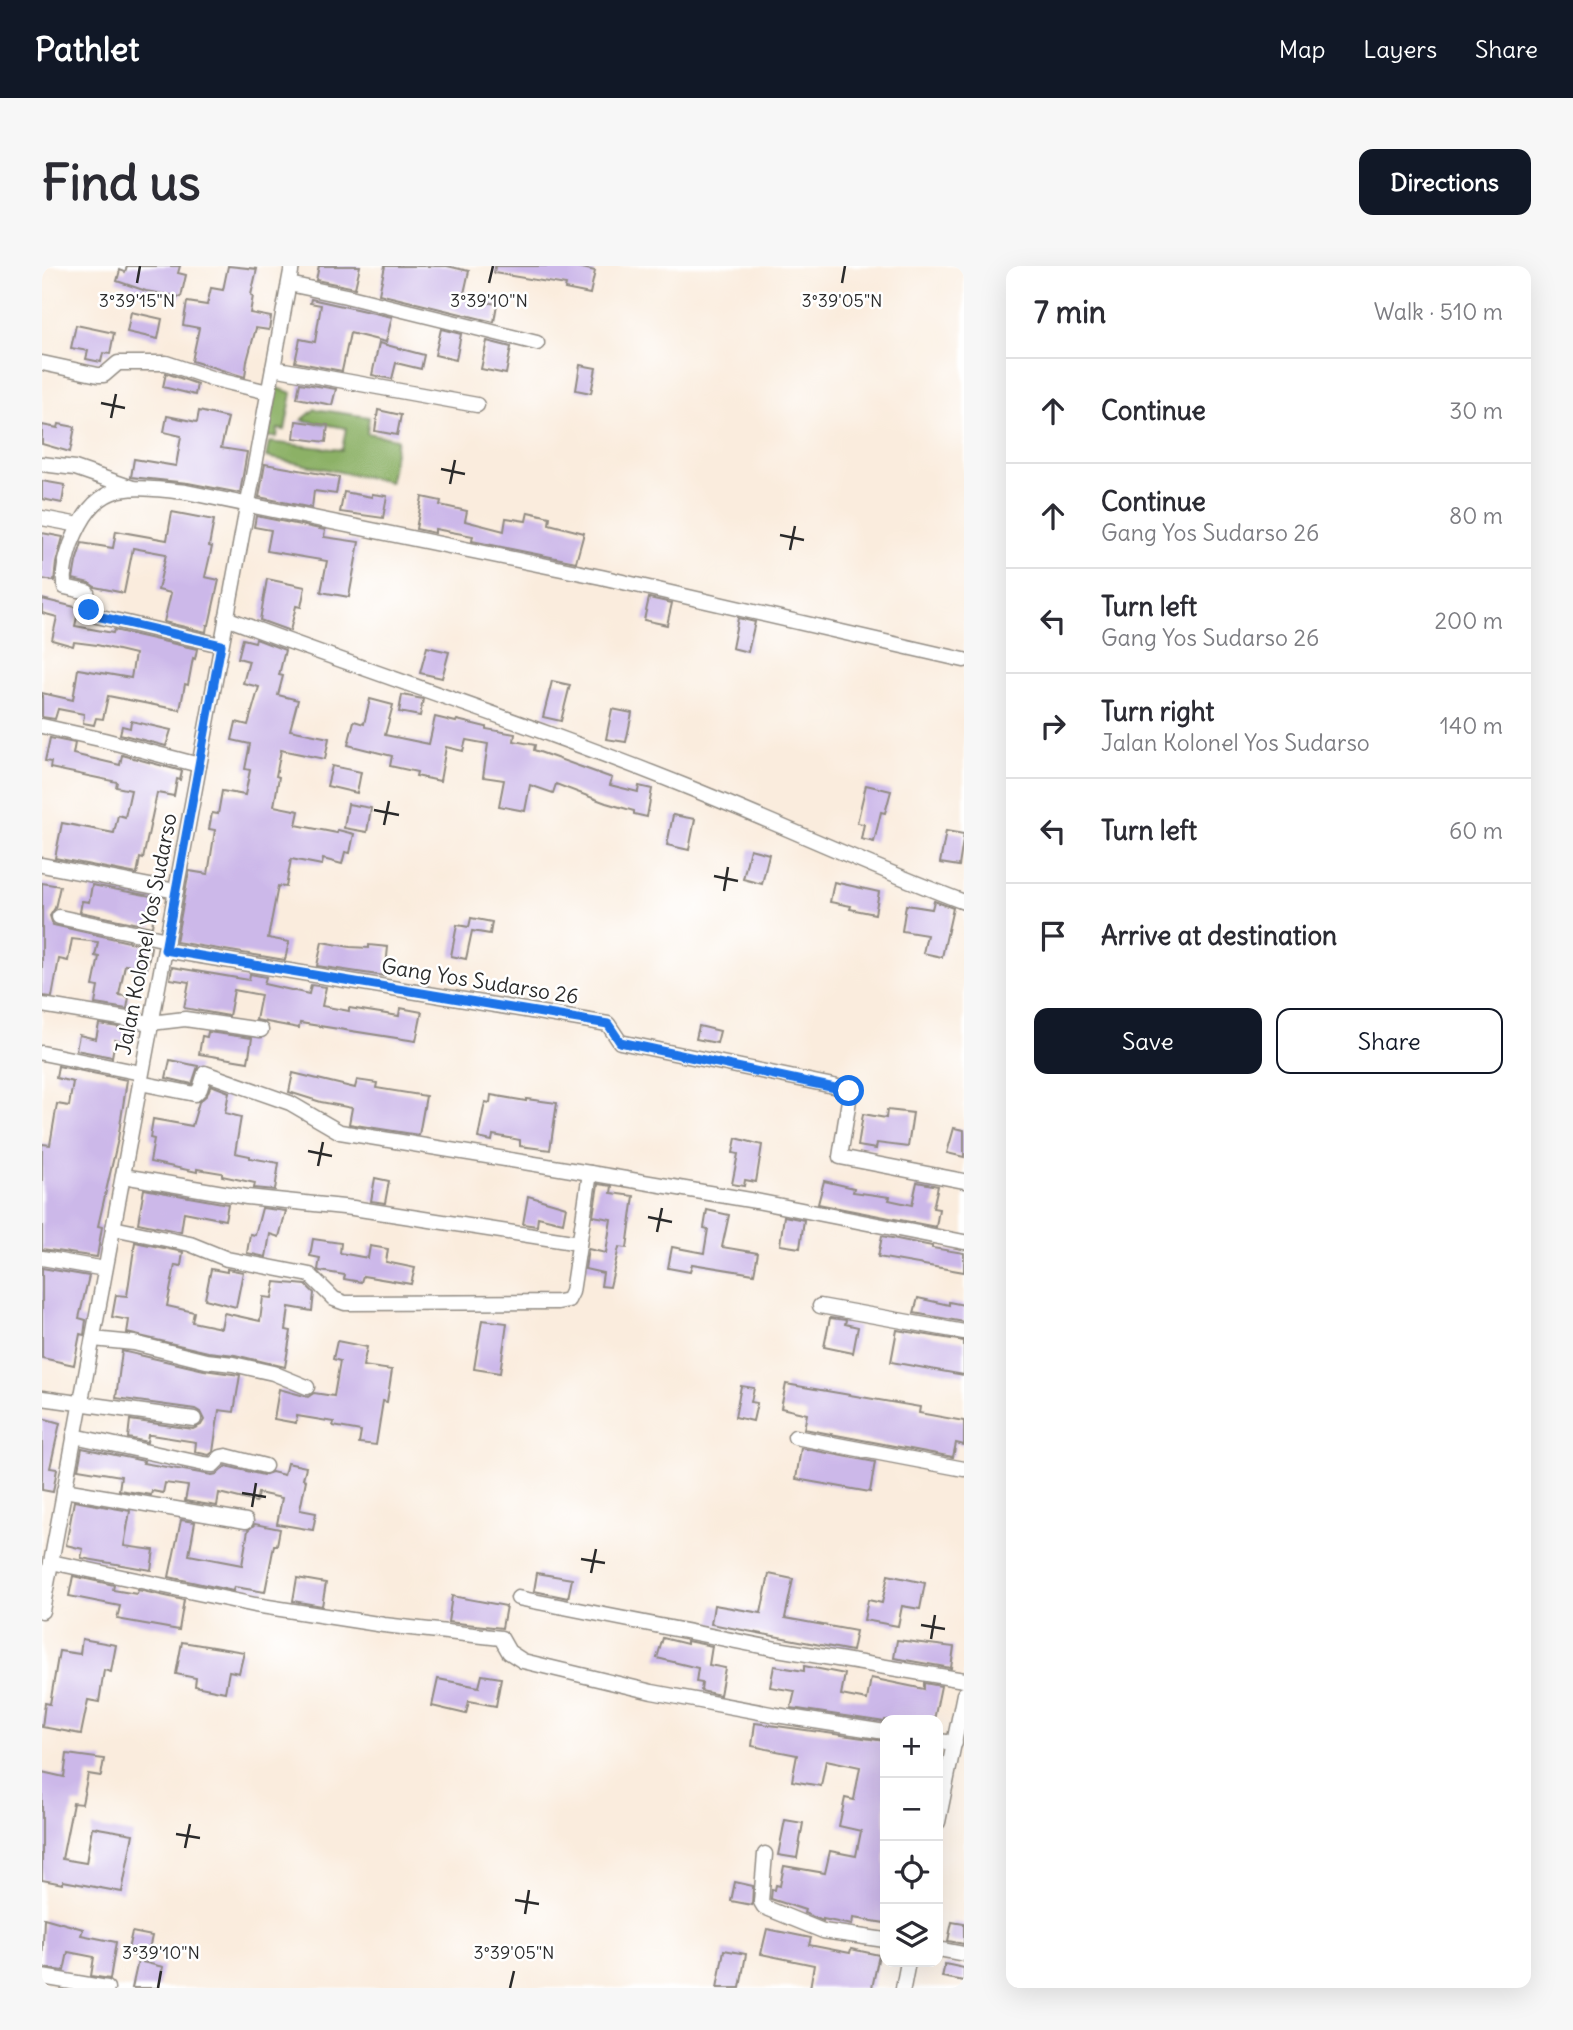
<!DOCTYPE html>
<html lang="en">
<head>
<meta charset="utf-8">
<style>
  :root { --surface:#fff; --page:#f7f7f7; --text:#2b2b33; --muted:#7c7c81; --line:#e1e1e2; --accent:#111827 }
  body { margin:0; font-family:Delius,sans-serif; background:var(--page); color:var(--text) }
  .controls { position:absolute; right:21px; bottom:21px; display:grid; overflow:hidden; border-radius:14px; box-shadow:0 7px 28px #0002 }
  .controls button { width:63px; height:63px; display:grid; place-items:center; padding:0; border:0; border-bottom:2px solid var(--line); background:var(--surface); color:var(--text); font:35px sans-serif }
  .stop { position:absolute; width:21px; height:21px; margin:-16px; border:5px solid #1a73e8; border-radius:50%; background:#fff }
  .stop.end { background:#1a73e8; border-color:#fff; box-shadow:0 2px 7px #0008 }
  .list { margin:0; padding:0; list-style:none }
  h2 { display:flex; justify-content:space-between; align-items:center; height:91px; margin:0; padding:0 28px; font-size:30px }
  h2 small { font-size:23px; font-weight:400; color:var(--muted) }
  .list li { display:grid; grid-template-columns:46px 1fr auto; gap:21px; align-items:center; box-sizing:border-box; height:105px; padding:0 28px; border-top:2px solid var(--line) }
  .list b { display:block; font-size:26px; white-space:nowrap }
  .list p { margin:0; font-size:23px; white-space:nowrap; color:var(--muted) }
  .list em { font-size:23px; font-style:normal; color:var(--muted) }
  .actions { display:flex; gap:14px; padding:21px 28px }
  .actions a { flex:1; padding:16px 0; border:2px solid var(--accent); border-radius:14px; text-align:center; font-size:24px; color:var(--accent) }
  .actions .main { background:var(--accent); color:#fff }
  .icon { flex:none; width:38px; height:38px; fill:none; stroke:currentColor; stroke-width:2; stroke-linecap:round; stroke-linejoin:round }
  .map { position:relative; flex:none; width:922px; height:1722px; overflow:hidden; border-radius:14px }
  header { display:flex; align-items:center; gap:42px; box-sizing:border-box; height:98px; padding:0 35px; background:var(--accent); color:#fff }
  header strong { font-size:33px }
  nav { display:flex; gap:38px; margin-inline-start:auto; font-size:24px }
  .intro { display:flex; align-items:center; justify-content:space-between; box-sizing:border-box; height:168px; padding:0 42px }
  h1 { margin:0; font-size:49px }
  .button { padding:18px 32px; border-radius:14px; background:var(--accent); color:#fff; font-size:24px; font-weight:700 }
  main { display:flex; gap:42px; padding:0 42px }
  aside { flex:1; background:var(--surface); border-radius:14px; box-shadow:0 7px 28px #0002 }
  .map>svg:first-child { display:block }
</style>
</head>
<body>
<header>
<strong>Pathlet</strong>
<nav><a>Map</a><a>Layers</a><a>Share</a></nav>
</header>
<div class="intro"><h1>Find us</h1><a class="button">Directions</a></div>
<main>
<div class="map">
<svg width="922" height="1722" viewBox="0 0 922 1722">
  <rect width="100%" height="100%" fill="#fff"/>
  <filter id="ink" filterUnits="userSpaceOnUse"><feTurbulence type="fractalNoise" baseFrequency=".0143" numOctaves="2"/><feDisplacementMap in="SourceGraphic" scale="14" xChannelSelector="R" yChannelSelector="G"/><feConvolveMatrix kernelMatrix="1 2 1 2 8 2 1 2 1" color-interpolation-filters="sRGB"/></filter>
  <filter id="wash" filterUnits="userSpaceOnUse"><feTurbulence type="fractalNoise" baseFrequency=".00686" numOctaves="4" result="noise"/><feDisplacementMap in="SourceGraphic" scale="28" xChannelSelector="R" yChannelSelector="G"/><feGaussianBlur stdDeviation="1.57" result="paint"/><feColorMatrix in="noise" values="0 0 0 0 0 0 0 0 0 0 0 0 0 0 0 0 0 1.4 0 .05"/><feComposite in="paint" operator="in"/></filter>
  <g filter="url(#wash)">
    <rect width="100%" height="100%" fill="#faecdd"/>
    <g fill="#8cb166" stroke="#5c6e48" stroke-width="2">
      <polygon points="235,122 250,127 243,164 236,163 235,171 225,171"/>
      <polygon points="273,143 327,151 325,167 355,173 348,216 224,191 227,176 300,184 304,162 260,154"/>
    </g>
    <g id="blocks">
      <g fill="#ccb8e9">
        <polygon points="85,0 138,0 136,7 144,9 139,31 104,25 75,15 78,4 83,6"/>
        <polygon points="186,0 215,3 209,29 211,30 208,47 229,51 227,64 214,62 205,95 203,111 150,95 157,62 141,59 145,36 165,39 169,22 181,24"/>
        <polygon points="277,0 318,0 313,22 274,14"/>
        <polygon points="343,0 405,0 427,5 421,32 455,38 452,56 337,28"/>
        <polygon points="453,0 532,0 553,5 548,28 523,23 524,19 452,7"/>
        <polygon points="269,33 350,51 344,76 308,67 300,105 253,96 258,73 273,76 279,39 268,37"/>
        <polygon points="89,46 120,53 116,73 85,66"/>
        <polygon points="34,59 72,67 68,88 61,87 59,96 44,93 46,85 29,82"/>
        <polygon points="399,63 419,68 414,94 393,89"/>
        <polygon points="445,75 469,81 464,108 439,103"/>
        <polygon points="337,77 382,89 379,103 354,97 350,113 330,109"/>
        <polygon points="538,99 554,102 549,127 534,124"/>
        <polygon points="124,107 155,118 153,129 121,121"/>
        <polygon points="258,117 294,123 290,139 255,132"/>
        <polygon points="336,144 359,149 355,169 333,165"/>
        <polygon points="157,145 186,152 179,182 205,186 198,227 146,217 89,211 92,193 134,200 139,170 122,166 125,150 155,156"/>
        <polygon points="254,155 286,159 284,176 252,172"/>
        <polygon points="17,158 33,161 28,186 0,178 0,159 16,162"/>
        <polygon points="223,198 297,211 294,228 272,225 270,242 217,231"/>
        <polygon points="0,215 23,219 20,237 0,233"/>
        <polygon points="302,226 330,231 330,228 345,230 341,252 298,246"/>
        <polygon points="380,231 399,235 398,239 425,245 423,255 462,265 464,252 484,255 486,246 508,251 507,258 542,267 534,296 430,275 431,270 393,263 393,267 374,263"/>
        <polygon points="130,246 172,254 167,280 170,281 163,311 177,314 167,359 165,359 164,366 122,356 129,327 116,324 124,288 91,282 82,327 53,321 47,317 31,313 34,296 40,277 71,282 74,265 125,274"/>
        <polygon points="214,250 283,264 282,271 317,276 307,331 279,326 285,295 225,285 229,264 212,261"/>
        <polygon points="0,267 21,271 14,297 12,315 0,313"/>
        <polygon points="225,313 263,321 259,341 254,340 248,365 218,354"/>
        <polygon points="607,332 630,337 625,359 602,354"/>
        <polygon points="0,333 37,342 33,360 71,367 72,364 155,383 153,393 151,392 146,419 143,418 138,444 66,430 61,453 54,452 52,459 41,457 42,448 16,443 13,453 0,451 0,427 31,434 36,403 89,412 93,388 55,379 32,376 31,380 10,374 15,351 0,347"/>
        <polygon points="696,352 713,356 706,386 690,382"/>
        <polygon points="201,373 213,376 214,373 243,384 237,409 241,410 236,429 256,434 248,464 287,472 283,493 239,484 234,510 237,511 232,540 257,545 254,559 295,567 296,564 312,568 308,587 303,586 300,598 281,593 280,599 249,593 244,621 236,620 226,672 247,676 243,694 134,676 147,605 166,608 173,564 167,563 170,547 176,548 180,525 203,529 208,504 203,503 208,478 190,474 194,456 206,459 217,421 201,417 207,395 196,392"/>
        <polygon points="385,381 407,386 400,412 378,407"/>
        <polygon points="510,415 528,419 519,455 501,451"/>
        <polygon points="360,429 381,433 378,450 357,446"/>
        <polygon points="328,433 351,439 343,469 387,478 393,451 414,456 415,454 444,461 444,463 473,468 472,475 493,479 492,484 570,512 568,519 596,526 597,520 610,523 605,551 592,548 592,545 564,537 514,518 511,527 488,519 483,545 457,540 462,514 441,511 446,478 424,474 421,485 404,481 398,515 374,510 375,506 348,500 350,490 306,479 312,455 322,458"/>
        <polygon points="570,443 590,447 584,476 564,473"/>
        <polygon points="89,455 129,464 124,480 78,468 80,460 88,462"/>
        <polygon points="8,472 33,477 31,488 78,499 80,489 140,505 138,514 135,513 132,530 115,527 101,593 98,592 95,608 13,592 20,557 72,567 76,549 83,551 89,524 74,521 75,516 8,502 9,496 3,495"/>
        <polygon points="290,500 319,506 315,527 285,520"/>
        <polygon points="824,519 849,525 843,547 839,546 832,576 819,573 822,558 815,557"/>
        <polygon points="306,538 329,542 325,566 302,562"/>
        <polygon points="631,549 653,553 647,584 625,579"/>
        <polygon points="904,565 922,568 917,600 898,597"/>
        <polygon points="708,583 727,588 720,618 701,613"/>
        <polygon points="792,616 837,626 833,648 808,643 809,640 788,636"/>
        <polygon points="0,617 18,620 13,642 8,650 11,659 109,681 105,703 83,699 77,729 87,731 85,743 53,738 56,721 51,720 57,691 53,690 56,676 30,673 26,695 17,693 10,731 0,730"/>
        <polygon points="50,619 114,631 110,661 38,646 40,635 47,636"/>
        <polygon points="892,635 911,642 900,691 881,687 885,669 860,665 864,639 890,643"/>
        <polygon points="429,652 450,656 448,668 430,665 424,693 409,690 415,659 427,661"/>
        <polygon points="280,676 308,681 327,682 327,679 346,681 343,710 275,700"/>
        <polygon points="130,701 207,714 208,708 224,711 222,718 267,728 269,719 284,721 280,740 307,745 307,742 357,750 358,742 380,746 374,775 258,757 257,762 214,754 219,729 192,724 187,750 142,742 147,716 128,713"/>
        <polygon points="57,758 89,763 86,777 73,774 70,791 34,784 37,769 54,773"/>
        <polygon points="657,760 678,765 675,777 654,773"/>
        <polygon points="166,766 210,772 206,796 157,788 160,770 165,771"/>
        <polygon points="128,794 156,800 150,818 124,812"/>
        <polygon points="16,800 85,814 76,873 56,960 60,961 55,991 0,983 0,878 8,879 15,838 27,840 31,816 14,812"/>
        <polygon points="251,807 313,822 315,814 335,817 334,822 384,830 377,869 307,858 310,842 279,836 247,826"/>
        <polygon points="169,819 187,826 183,847 199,851 193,887 208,890 208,892 237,897 233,924 212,922 213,917 180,910 180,907 155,903 155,906 108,896 112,873 108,872 111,853 150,860 157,836 165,829"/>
        <polygon points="449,829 484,835 484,833 515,837 508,884 478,880 478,874 451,869 450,875 436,872 443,836 448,837"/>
        <polygon points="845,844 871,847 866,881 835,877 834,883 816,880 821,848 844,852"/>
        <polygon points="912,862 922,864 922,891 905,887"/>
        <polygon points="694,872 720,879 714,916 703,914 702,920 690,918 696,888 691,887"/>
        <polygon points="333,912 347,915 343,937 329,935"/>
        <polygon points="782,915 812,922 811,926 848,931 847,934 870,939 875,916 896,920 891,942 897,943 894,961 776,938"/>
        <polygon points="556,918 570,920 569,927 592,930 585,982 577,981 568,1021 559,1020 561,1007 543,1003 546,983 564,987 569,953 551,950"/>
        <polygon points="102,923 186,938 183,954 142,946 139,966 96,957"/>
        <polygon points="486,930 524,941 521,957 496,951 495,960 481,958"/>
        <polygon points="220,942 244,945 237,971 228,968 224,991 205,987 208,968 213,969"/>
        <polygon points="665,944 687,949 680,981 716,987 712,1008 650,998 648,1006 626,1002 630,981 662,987 666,963 662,962"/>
        <polygon points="742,950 762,954 758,982 738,979"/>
        <polygon points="840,970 890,980 890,982 922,987 922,1006 836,991"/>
        <polygon points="271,973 299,977 298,987 326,992 328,980 346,983 344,996 373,1002 369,1018 321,1010 319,1016 302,1013 303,1009 278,1005 276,1004 278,992 268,990"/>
        <polygon points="93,976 141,986 139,1000 133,999 125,1040 152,1046 150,1056 179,1062 182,1047 218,1055 221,1031 230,1032 233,1016 264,1019 272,1027 270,1045 247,1041 244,1064 249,1065 243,1101 193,1089 166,1086 85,1067 87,1054 70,1051 74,1029 85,1030"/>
        <polygon points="0,1002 47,1010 37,1052 44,1054 42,1069 38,1068 32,1099 0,1092"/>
        <polygon points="169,1003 185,1006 185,1003 201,1006 194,1041 163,1033"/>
        <polygon points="876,1032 907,1039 907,1036 922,1039 922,1056 872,1047"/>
        <polygon points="788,1052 804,1054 803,1058 816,1061 811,1087 782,1081"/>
        <polygon points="440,1054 465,1057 458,1107 432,1103"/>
        <polygon points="855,1064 922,1075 922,1109 849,1096"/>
        <polygon points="295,1075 325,1081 321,1100 350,1104 345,1136 341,1135 334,1179 317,1177 319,1165 291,1160 292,1156 255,1150 254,1157 232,1153 237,1123 266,1131 272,1127 292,1130 298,1095 291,1093"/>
        <polygon points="80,1085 162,1104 198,1109 192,1146 177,1144 171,1186 167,1189 153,1186 154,1176 109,1169 106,1169 105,1176 86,1172 88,1154 151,1163 159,1159 162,1154 158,1146 153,1143 74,1132"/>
        <polygon points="744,1118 878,1141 877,1147 922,1155 922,1179 914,1177 911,1191 762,1163 765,1148 739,1142"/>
        <polygon points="699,1120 712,1122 709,1136 715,1137 711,1155 693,1151"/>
        <polygon points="0,1152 18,1157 8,1202 15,1203 11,1226 0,1224"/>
        <polygon points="40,1182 102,1195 101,1197 170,1209 175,1208 184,1200 221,1209 230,1206 242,1209 245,1197 264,1201 261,1213 264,1214 258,1244 274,1247 271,1264 235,1258 240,1232 216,1227 214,1236 177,1227 175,1240 143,1235 146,1220 123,1217 121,1227 110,1225 109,1229 77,1224 79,1210 36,1203"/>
        <polygon points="759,1182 833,1196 828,1226 754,1213"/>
        <polygon points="32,1235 88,1245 82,1280 112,1284 109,1304 39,1292 41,1283 24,1279"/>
        <polygon points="139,1254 153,1256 147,1289 200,1299 206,1264 213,1258 238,1263 235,1279 232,1279 223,1326 192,1321 191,1325 127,1311"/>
        <polygon points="495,1307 530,1313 526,1332 492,1325"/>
        <polygon points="727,1308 751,1313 743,1352 814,1365 810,1385 669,1358 672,1339 719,1347"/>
        <polygon points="846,1309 883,1317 878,1343 860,1340 856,1360 822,1354 826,1334 840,1337"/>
        <polygon points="31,1310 72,1319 71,1324 95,1328 96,1324 142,1334 137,1364 75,1353 78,1340 27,1330"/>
        <polygon points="255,1312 284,1317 280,1340 251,1335"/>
        <polygon points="410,1330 464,1340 460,1362 406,1356"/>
        <polygon points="621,1372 645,1378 645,1375 670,1380 667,1399 683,1402 678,1429 659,1425 660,1417 654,1416 656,1402 615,1392"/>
        <polygon points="40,1373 74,1379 69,1406 62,1404 57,1436 46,1434 39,1468 0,1461 3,1437 8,1438 17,1385 38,1388"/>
        <polygon points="855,1374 912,1381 909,1402 852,1392"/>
        <polygon points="140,1376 202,1386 197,1407 187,1405 183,1426 153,1420 154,1412 134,1408"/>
        <polygon points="732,1400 762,1405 762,1400 803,1408 799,1429 825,1434 829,1412 882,1423 882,1417 899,1420 892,1454 843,1454 843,1456 749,1442 753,1425 728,1421"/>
        <polygon points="440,1409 459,1412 454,1440 427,1435 424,1448 390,1440 396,1413 437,1421"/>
        <polygon points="713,1457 843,1475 843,1657 811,1652 810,1659 781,1653 781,1655 762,1647 763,1644 729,1633 730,1623 733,1624 734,1619 738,1620 742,1600 783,1607 788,1585 814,1590 819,1565 797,1560 803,1532 812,1534 818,1501 784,1494 779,1520 750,1515 755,1489 710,1480"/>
        <polygon points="25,1488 62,1493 59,1510 46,1508 40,1538 31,1537 20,1593 44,1597 50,1561 91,1568 80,1626 21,1615 21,1618 0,1614 0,1506 22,1511"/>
        <polygon points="743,1554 761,1557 755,1592 736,1589"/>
        <polygon points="693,1616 711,1620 710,1639 689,1635"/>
        <polygon points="2,1652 41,1663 39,1669 74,1676 68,1713 49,1710 52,1691 26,1686 22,1705 0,1702"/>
        <polygon points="910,1656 922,1658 922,1678 906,1675"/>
        <polygon points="725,1663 769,1672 767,1679 808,1687 809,1683 837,1689 830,1722 768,1722 772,1699 719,1688"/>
        <polygon points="90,1666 110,1670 105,1692 85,1688"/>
        <polygon points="682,1684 704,1688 698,1722 675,1722"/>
        <polygon points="96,1695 121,1701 116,1722 90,1722"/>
        <polygon points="903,1698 922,1702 922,1715 900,1711"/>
      </g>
    </g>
  </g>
  <g filter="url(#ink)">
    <use href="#blocks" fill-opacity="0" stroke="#928c84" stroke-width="2"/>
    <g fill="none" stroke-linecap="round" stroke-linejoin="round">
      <g stroke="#928c84" stroke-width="17">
        <g id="minor">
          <polyline points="247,18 304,30 495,77"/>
          <polyline points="0,97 56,109 62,109 76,97 124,97 172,113 226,126"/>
          <polyline points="231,102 435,139"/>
          <polyline points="0,198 33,202 91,222"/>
          <polyline points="0,252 37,259"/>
          <path d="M184,352C338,410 495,460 648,522C740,559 829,601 922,636"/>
          <path d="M179,379L55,350L47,343L45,326L23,321C19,309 25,290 29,278C55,213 82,220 144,226L559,311L922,394"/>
          <polyline points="0,460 62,474 157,499"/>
          <polyline points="0,599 134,625"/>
          <polyline points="17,651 125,674"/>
          <polyline points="123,684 566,758 578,776 801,822 807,825 807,834 798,891 922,915"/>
          <polyline points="0,739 109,757 143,753 219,764"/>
          <polyline points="0,787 99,807"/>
          <polyline points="98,817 153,828 158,823 163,807 248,837 298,866 548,907"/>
          <polyline points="81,910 205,931 311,942 537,977"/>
          <polyline points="71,962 148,978 185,993 268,1009 292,1033 303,1037 516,1036 526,1034 530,1026 548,907 714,935 922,976"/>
          <polyline points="0,992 63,1003"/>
          <polyline points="778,1040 922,1066"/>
          <polyline points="51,1073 92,1077 164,1095 191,1098 231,1107 265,1121"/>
          <polyline points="0,1132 152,1153"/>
          <polyline points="32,1170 162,1198 171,1199 179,1191 184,1190 223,1200"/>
          <polyline points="753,1171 922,1203"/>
          <polyline points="22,1224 204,1255"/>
          <polyline points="9,1296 213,1339 342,1359 459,1372 467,1386 481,1395 610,1426 734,1449 843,1466"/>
          <polyline points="476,1332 735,1383 922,1414"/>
          <polyline points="0,1345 250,0"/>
          <polyline points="896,1475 913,1477"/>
          <polyline points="896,1556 922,1428"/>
          <polyline points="723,1588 719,1636 722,1641 781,1665 843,1674"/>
          <polyline points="896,1683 922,1688"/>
          <polyline points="0,1711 65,1722"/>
          <polyline points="861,1722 866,1696"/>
        </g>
      </g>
      <use href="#minor" stroke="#fff" stroke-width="14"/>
    </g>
  </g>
  <g fill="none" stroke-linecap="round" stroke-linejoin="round" filter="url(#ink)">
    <polyline stroke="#1a73e8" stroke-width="9" points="47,344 55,350 179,379 123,684 566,758 578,776 807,825"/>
  </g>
  <path fill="none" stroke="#2b2b2b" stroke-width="2.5" d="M95,17L98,0M447,17L451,0M800,17L803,0M59,137L83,142M69,152L74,128M399,203L423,208M408,218L413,194M738,269L762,274M748,284L753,260M332,544L357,549M342,559L347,535M672,610L696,615M682,625L686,601M266,885L290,890M276,900L281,876M606,951L630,956M615,966L620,942M200,1227L224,1231M210,1241L214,1217M539,1293L563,1297M549,1307L554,1283M879,1359L903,1363M889,1373L893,1349M134,1568L158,1572M143,1582L148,1558M473,1634L497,1638M483,1648L487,1624M116,1722L119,1705M468,1722L472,1705"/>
  <g text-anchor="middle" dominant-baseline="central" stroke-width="5" stroke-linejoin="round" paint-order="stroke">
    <g font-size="21" fill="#2b2b2b" stroke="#fff">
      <text transform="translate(104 668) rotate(-79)">Jalan Kolonel Yos Sudarso</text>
      <text transform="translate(438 715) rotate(9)">Gang Yos Sudarso 26</text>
    </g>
  </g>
  <g font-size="18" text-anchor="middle" fill="#2b2b2b" stroke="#fff" stroke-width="5" stroke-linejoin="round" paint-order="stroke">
    <text x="95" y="41">3°39'15"N</text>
    <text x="447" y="41">3°39'10"N</text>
    <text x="800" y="41">3°39'05"N</text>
    <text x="119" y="1693">3°39'10"N</text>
    <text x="472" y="1693">3°39'05"N</text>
  </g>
</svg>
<div class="controls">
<button>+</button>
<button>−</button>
<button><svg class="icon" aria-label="locate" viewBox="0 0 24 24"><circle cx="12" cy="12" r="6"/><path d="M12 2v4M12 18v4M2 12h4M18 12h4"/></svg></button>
<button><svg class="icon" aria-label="layers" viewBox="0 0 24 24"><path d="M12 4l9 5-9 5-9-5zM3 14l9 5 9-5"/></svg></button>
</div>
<div class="stop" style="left:807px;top:825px"></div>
<div class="stop end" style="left:47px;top:344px"></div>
</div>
<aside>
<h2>7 min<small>Walk · 510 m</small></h2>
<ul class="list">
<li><svg class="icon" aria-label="ahead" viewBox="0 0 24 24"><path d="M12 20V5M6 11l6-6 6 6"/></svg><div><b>Continue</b></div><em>30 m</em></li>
<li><svg class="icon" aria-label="ahead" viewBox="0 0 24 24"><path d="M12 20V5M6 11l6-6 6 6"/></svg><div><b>Continue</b><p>Gang Yos Sudarso 26</p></div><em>80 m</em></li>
<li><svg class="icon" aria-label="left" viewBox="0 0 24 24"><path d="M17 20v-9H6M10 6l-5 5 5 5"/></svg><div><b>Turn left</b><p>Gang Yos Sudarso 26</p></div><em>200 m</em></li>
<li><svg class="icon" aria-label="right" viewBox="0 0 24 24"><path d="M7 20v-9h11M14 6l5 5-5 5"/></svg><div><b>Turn right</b><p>Jalan Kolonel Yos Sudarso</p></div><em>140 m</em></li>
<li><svg class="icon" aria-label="left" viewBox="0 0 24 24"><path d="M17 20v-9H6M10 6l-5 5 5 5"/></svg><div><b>Turn left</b></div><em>60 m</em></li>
<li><svg class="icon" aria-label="arrive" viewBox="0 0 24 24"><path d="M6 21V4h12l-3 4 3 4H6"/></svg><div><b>Arrive at destination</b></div></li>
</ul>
<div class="actions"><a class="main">Save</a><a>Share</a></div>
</aside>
</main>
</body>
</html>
